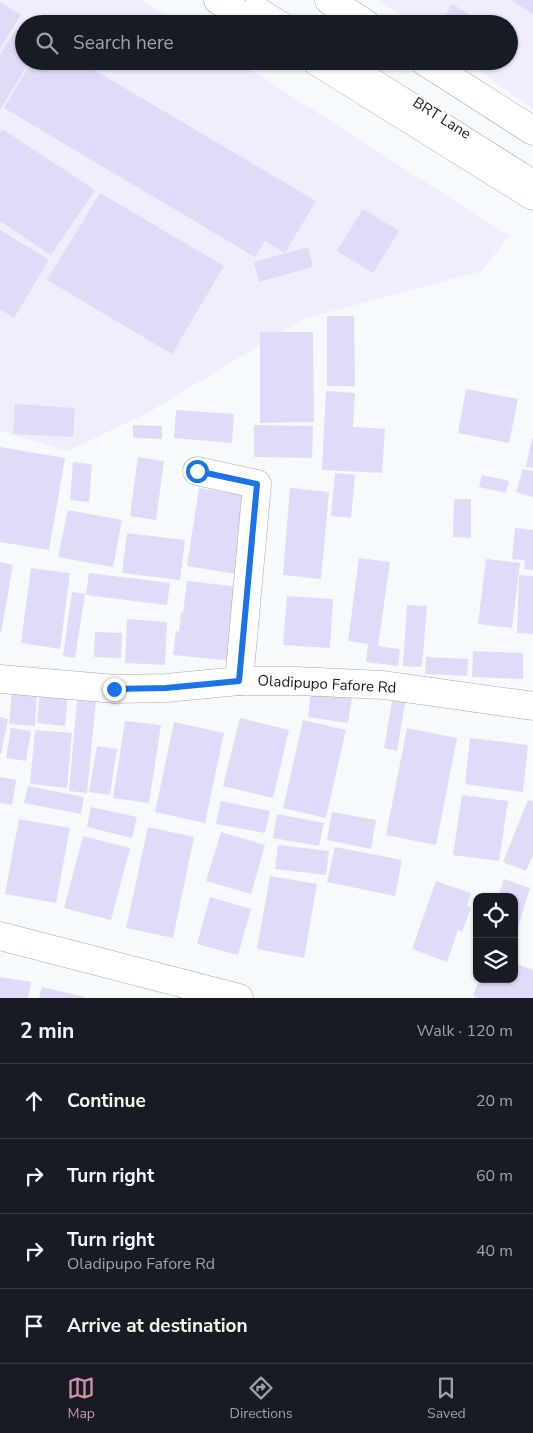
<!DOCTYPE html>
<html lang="en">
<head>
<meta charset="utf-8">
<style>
  :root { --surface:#171b24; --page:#242831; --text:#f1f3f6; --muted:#9ea1a6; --line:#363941; --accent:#d393a9 }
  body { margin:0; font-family:"Nunito Sans",sans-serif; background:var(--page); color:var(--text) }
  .controls { position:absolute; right:15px; bottom:15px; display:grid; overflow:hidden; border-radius:10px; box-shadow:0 1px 4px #0004 }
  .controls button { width:45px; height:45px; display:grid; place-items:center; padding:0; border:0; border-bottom:1px solid var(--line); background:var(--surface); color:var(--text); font:25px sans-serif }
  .stop { position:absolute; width:15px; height:15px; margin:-11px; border:4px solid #1a73e8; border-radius:50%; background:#fff }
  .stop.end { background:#1a73e8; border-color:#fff; box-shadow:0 1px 5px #0008 }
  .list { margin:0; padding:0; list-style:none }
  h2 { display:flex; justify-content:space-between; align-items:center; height:65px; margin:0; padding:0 20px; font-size:21px }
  h2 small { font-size:16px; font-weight:400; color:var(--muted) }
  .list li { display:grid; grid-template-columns:32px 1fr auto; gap:15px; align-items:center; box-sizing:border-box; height:75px; padding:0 20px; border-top:1px solid var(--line) }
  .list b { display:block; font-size:19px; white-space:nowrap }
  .list p { margin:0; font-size:16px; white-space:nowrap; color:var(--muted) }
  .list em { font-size:16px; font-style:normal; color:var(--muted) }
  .icon { flex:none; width:28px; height:28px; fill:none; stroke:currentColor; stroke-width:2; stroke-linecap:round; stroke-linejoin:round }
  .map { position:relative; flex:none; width:533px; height:998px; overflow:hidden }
  .search { position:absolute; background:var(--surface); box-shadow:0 1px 4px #0004; left:15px; right:15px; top:15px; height:55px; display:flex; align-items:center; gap:12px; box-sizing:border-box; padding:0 18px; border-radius:28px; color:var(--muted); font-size:19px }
  .sheet { height:365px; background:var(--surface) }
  nav { display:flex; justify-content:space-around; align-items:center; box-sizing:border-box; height:70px; border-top:1px solid var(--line); background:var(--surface); font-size:14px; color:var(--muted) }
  nav a { display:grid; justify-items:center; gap:2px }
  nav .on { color:var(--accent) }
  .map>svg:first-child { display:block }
</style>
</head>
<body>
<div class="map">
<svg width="533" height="998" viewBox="0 0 533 998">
  <rect width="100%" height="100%" fill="#f7fafd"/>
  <g fill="#f1edfe">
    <polygon points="0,0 142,0 179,24 24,24 24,61 237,61 509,236 482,271 303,319 146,414 67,451 0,431"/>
    <polygon points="378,0 533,0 533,109 465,61 509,61 509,24 412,24"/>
  </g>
  <g fill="#e1dbfa">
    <polygon points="511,0 533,0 533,14"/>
    <polygon points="0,2 21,15 0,48"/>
    <polygon points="452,4 483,22 482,24 447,24 442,21"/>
    <polygon points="16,29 24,33 24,61 30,61 0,110 0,55"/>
    <polygon points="32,61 79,61 316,201 285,253 265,241 255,257 4,108"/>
    <polygon points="2,129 95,190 51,255 0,221 0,133"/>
    <polygon points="100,193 224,266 172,354 47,280"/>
    <polygon points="363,209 399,231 373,273 337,251"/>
    <polygon points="0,230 49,260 14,318 0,309"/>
    <polygon points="308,247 313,267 259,282 254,262"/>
    <polygon points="327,316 354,316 355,386 327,386"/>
    <polygon points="260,332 313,332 314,422 260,423"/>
    <polygon points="466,389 518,399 509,443 458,433"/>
    <polygon points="326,391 355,393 353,427 385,429 382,473 322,470"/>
    <polygon points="15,404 75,408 73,437 13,434"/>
    <polygon points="176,410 234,414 232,443 174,438"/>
    <polygon points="133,425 162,426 162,439 133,438"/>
    <polygon points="254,425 313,426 312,458 254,457"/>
    <polygon points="532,438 533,438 533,468 526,467"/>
    <polygon points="0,447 65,458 49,550 0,542"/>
    <polygon points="138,457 164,461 156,520 130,516"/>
    <polygon points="73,462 92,464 89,502 70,500"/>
    <polygon points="523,469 533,471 533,497 516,492"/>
    <polygon points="335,473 355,475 351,518 331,516"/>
    <polygon points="482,475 509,481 506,493 479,487"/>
    <polygon points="199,488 249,496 236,574 187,566"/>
    <polygon points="290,488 329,492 321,579 283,575"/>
    <polygon points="454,499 471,499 471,538 453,537"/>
    <polygon points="68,510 122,520 113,567 58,557"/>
    <polygon points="515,528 533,530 533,570 524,569 525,560 512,559"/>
    <polygon points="127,533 185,540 180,580 122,573"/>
    <polygon points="359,558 390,562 378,646 400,649 398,666 366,662 368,644 348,641"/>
    <polygon points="486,559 520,563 512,628 478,624"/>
    <polygon points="0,562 13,565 1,633 0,632"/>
    <polygon points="31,568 70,573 60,649 21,643"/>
    <polygon points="89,573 170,583 167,605 86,595"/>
    <polygon points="519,575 533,576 533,634 517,633"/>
    <polygon points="187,581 241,587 233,661 173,655 176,631 179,632 181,613 183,613"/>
    <polygon points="72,592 85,594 75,658 63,656"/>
    <polygon points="287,596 333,599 330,648 283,645"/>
    <polygon points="407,605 427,606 422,667 403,666"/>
    <polygon points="127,619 167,622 165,665 125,663"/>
    <polygon points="95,632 122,633 121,658 94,657"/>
    <polygon points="473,651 523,653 523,679 472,677"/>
    <polygon points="426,657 468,659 467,676 425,674"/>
    <polygon points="12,690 37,692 35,726 9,724"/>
    <polygon points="40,691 68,693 65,726 37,723"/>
    <polygon points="311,692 352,698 348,723 308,717"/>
    <polygon points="393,696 406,698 397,751 384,748"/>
    <polygon points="77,699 96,701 87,793 69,791"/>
    <polygon points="0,717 8,719 1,754 0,754"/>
    <polygon points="240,718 289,730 273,798 223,786"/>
    <polygon points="303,720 346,730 326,818 283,808"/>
    <polygon points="125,721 161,725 149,803 113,798"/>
    <polygon points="174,722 224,733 205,823 155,812"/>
    <polygon points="11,728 31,731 26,761 6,758"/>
    <polygon points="407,728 457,738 436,845 386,835"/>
    <polygon points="35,730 72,733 67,788 30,784"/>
    <polygon points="470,738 528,745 523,792 465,784"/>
    <polygon points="97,746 117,749 110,795 89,792"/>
    <polygon points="0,777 16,780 12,805 0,803"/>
    <polygon points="28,786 84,797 81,814 24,803"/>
    <polygon points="462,795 508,801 499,861 453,855"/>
    <polygon points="528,800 533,801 533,855 526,871 503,862"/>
    <polygon points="221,801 270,811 265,833 216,824"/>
    <polygon points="91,807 137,817 132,838 87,827"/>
    <polygon points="332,812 376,820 371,849 327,840"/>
    <polygon points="277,814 324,823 319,846 273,838"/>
    <polygon points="19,819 70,828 56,903 5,894"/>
    <polygon points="148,827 194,837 173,938 126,928"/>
    <polygon points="221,832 265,845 251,894 206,881"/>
    <polygon points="83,836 130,848 111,920 64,908"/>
    <polygon points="278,845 329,851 326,875 275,869"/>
    <polygon points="335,847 402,860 395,896 327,882"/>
    <polygon points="270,876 317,884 304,958 257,949"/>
    <polygon points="504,879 530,888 515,936 514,897 498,897"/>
    <polygon points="436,881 471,893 467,906 471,908 462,932 458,930 447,962 412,949"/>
    <polygon points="210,897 251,909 238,955 197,944"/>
    <polygon points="514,963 533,970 533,998 478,998 473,996 479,979 514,979"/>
    <polygon points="0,977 31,982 28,998 0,998"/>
    <polygon points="42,987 85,997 85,998 39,998"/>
  </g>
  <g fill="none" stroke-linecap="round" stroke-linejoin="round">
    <g stroke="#a5a7ab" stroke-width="15">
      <g id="lane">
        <polyline points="253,0 291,24"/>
        <polyline points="351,61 533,176"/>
      </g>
    </g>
    <g stroke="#a5a7ab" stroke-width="29">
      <g id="street">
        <polyline points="197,471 257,484 239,681"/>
        <polyline points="0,679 115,689 166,688 239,681 297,681 383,685 533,706"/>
        <polyline points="0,936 239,998"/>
      </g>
    </g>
    <g stroke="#a5a7ab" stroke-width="29">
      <g id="highway">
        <polyline points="218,0 256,24"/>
        <polyline points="329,0 366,24"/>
        <polyline points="316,61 533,196"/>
        <polyline points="424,61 533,131"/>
      </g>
    </g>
    <use href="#lane" stroke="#fff" stroke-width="14"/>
    <use href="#street" stroke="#fff" stroke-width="28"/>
    <use href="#highway" stroke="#fff" stroke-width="28"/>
  </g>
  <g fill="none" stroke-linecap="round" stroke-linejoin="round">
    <polyline stroke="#1a73e8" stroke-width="6" points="114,689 166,688 239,681 257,484 197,471"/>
  </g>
  <g text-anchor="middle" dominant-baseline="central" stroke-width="4" stroke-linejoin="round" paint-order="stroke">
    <g font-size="15" fill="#1a1b1c" stroke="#fff">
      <text transform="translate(442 118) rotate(32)">BRT Lane</text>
      <text transform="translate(327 684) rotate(3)">Oladipupo Fafore Rd</text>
    </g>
  </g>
</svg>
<div class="controls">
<button><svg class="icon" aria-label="locate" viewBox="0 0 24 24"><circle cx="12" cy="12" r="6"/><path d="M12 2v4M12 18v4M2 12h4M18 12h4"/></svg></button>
<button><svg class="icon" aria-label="layers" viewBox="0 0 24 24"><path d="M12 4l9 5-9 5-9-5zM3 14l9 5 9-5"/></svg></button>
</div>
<div class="stop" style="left:197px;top:471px"></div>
<div class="stop end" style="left:114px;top:689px"></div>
<div class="search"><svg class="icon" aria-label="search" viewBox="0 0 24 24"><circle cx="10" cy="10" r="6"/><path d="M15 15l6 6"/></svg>Search here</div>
</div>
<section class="sheet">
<h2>2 min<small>Walk · 120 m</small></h2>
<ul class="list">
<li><svg class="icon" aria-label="ahead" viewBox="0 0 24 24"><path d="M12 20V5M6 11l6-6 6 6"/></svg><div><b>Continue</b></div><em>20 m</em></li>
<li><svg class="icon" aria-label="right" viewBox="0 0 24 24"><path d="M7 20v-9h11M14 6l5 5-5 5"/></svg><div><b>Turn right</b></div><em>60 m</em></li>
<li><svg class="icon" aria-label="right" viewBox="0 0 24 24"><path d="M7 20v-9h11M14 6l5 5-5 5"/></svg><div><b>Turn right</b><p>Oladipupo Fafore Rd</p></div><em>40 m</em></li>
<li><svg class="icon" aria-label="arrive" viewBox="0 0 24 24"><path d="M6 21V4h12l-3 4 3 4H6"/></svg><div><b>Arrive at destination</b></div></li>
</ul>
</section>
<nav>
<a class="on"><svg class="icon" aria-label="map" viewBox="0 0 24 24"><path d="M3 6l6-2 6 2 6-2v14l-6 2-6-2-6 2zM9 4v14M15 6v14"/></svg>Map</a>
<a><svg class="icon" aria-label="directions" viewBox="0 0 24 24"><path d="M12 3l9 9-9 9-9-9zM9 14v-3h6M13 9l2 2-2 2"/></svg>Directions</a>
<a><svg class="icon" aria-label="saved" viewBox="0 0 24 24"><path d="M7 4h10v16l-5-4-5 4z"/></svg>Saved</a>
</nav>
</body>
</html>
